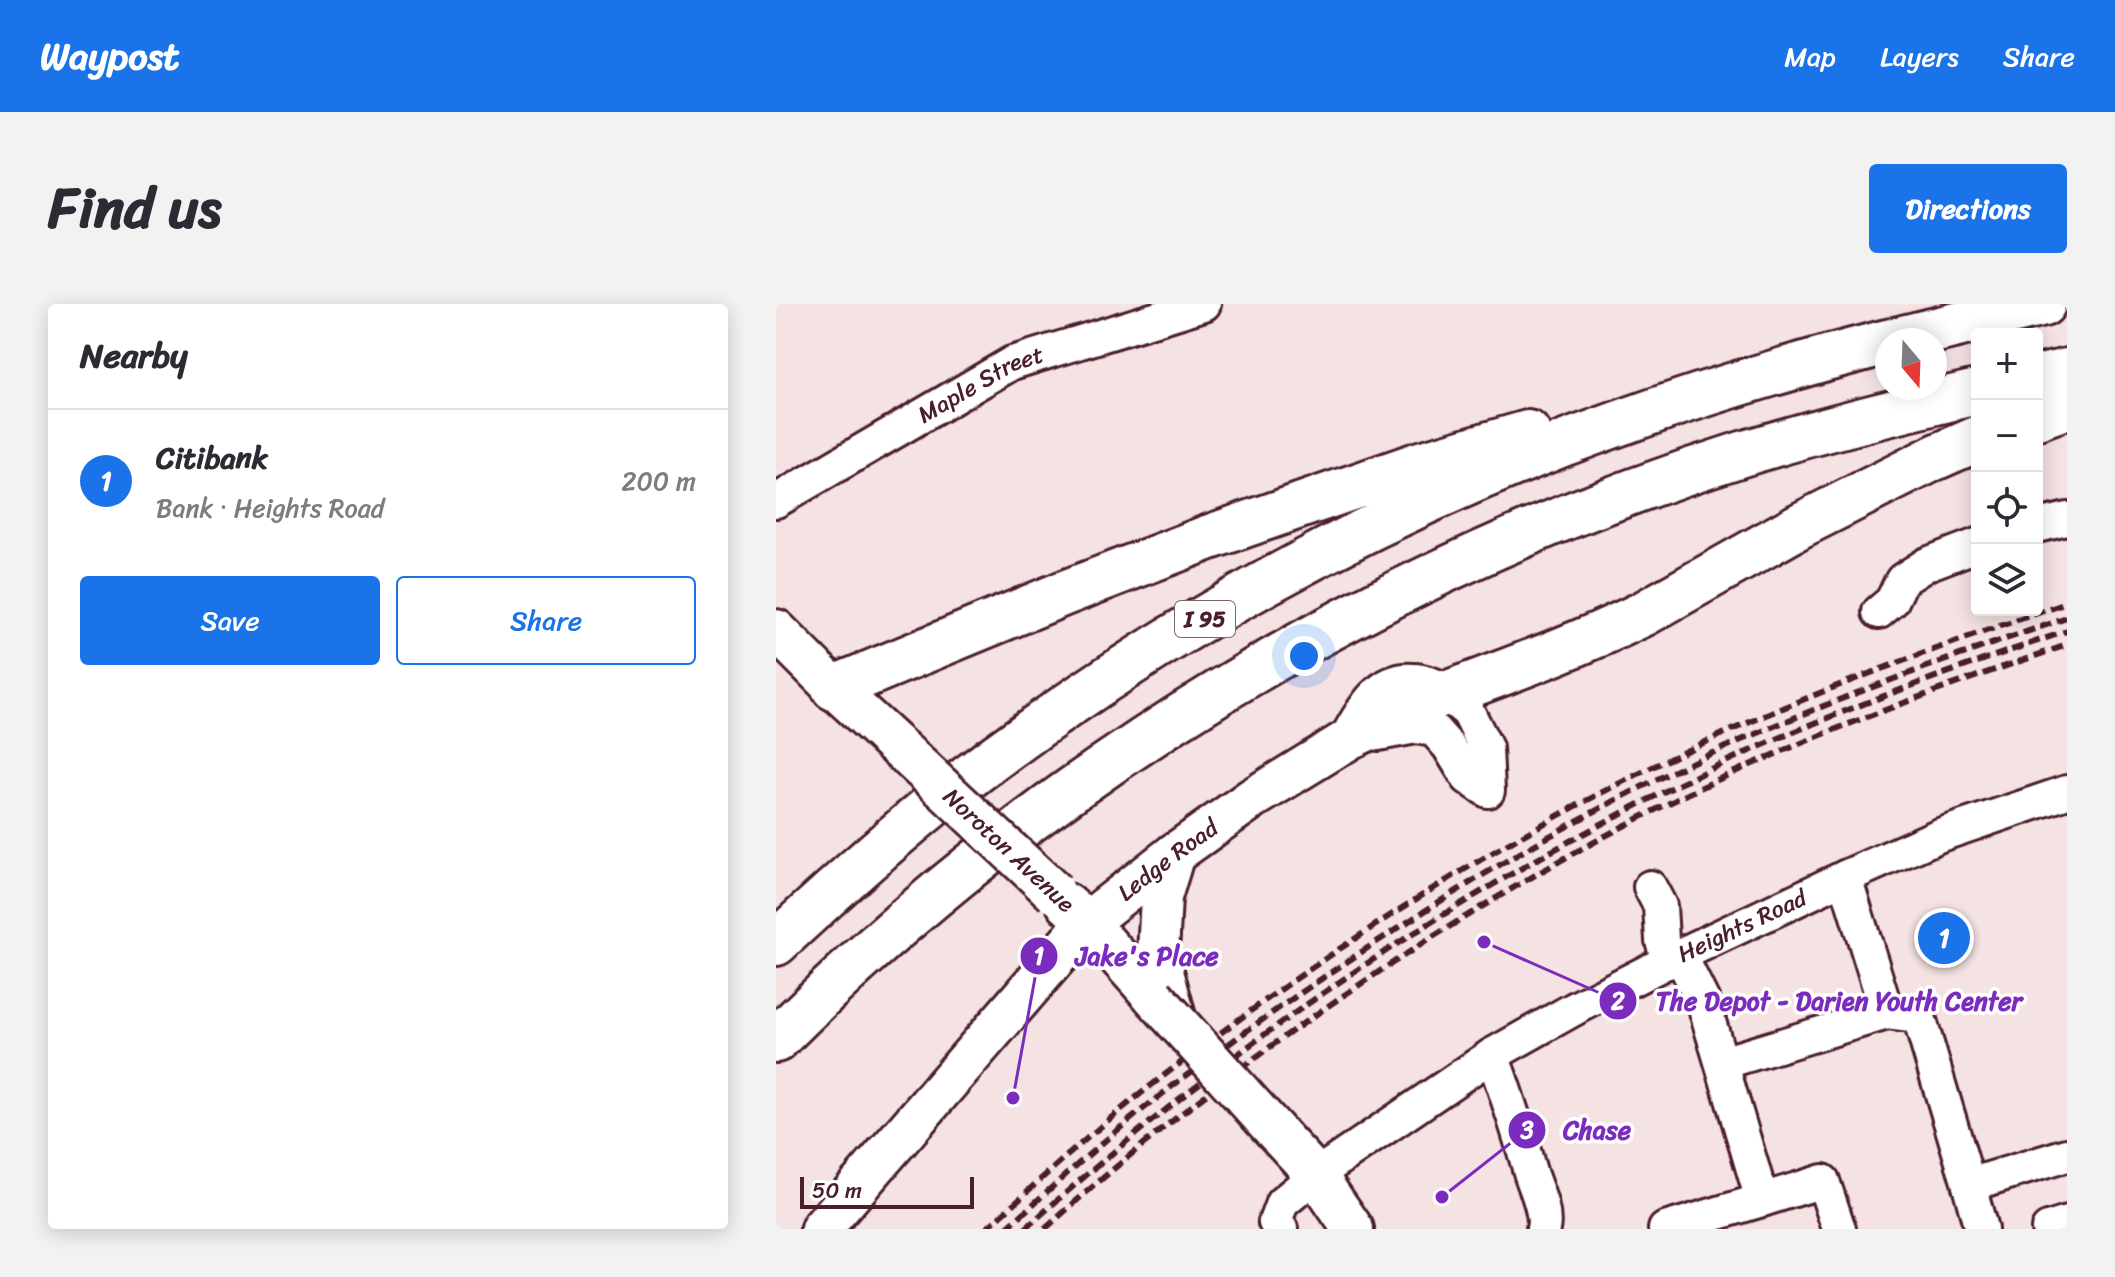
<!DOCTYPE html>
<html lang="en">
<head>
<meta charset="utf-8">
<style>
  :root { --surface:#fff; --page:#f2f2f3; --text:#2b2b33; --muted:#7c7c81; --line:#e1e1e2; --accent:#1a73e8 }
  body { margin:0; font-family:Sriracha,sans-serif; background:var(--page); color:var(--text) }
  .controls { position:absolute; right:24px; top:24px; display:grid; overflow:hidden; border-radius:8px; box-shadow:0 4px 20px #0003 }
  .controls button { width:72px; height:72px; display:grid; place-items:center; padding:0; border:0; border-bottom:2px solid var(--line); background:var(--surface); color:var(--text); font:40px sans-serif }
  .compass { position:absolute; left:1099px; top:24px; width:72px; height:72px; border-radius:50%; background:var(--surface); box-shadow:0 4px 20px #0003; rotate:161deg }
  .scale { position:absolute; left:24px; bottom:20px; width:174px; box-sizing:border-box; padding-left:8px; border:4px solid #4a1f2b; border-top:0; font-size:22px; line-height:28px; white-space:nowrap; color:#4a1f2b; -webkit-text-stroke:6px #fff; paint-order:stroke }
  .you { position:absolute; left:528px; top:352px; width:28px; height:28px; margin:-20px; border:6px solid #fff; border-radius:50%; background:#1a73e8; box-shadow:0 0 0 12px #1a73e833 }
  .badge { display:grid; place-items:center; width:52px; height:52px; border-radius:50%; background:var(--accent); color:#fff; font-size:26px; font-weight:700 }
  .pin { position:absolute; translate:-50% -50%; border:4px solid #fff; box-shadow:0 2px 8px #0006 }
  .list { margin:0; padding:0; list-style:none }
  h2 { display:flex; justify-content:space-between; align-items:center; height:104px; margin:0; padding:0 32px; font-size:34px }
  h2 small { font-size:26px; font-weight:400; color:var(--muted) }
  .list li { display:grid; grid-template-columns:52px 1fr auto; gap:24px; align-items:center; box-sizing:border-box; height:144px; padding:0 32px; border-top:2px solid var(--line) }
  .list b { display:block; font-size:30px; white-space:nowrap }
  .list p { margin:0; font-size:26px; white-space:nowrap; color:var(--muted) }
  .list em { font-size:26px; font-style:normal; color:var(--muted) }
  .actions { display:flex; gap:16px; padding:24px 32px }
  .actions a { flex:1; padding:18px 0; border:2px solid var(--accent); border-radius:8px; text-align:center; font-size:28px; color:var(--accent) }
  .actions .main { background:var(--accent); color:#fff }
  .icon { flex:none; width:44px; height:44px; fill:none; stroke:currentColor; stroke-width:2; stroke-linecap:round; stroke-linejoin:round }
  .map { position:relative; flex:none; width:1291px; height:925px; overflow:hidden; border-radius:8px }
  header { display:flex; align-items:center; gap:48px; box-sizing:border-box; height:112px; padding:0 40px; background:var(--accent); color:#fff }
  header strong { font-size:38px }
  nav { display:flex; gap:44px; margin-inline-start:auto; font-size:28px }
  .intro { display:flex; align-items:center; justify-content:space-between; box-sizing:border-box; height:192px; padding:0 48px }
  h1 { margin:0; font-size:56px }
  .button { padding:20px 36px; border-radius:8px; background:var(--accent); color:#fff; font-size:28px; font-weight:700 }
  main { display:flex; gap:48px; padding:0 48px }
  aside { flex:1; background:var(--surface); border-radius:8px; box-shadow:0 4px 20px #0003 }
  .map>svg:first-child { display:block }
</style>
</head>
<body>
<header>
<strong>Waypost</strong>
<nav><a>Map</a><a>Layers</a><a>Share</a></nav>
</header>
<div class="intro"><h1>Find us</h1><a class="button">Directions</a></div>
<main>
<aside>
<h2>Nearby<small></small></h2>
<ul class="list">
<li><span class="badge">1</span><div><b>Citibank</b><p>Bank · Heights Road</p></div><em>200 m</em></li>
</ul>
<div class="actions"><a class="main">Save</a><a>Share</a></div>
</aside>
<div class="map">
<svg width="1291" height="925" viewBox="0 0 1291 925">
  <rect width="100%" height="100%" fill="#f5e3e3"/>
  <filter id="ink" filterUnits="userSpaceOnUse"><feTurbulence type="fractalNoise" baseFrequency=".0125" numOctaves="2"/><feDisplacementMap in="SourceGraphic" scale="16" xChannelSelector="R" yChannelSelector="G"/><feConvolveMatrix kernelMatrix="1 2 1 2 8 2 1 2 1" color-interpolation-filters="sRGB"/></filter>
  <g filter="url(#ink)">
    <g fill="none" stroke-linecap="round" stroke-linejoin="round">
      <g stroke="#4a1f2b" stroke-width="38">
        <g id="minor">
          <path id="s1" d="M0,197L236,59L428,0"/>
          <polyline points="1261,222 1291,215"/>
          <polyline points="1103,308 1116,297 1126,276 1151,260 1201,241"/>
          <polyline points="602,430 640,423 658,426 673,443 692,474 712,487 710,444 692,408 670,390"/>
          <polyline points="874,583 884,602 886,636 892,658"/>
          <polyline points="904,651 927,697 986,896 1047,877 1063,925"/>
          <polyline points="1111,709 1143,713 1193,881"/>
          <path d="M716,751C731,790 743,830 755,871C760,886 771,909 767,925"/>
          <polyline points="946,759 1111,709 1069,573"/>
          <path id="s2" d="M505,925L499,918L506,899L540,871L716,751L798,705L904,651L1069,573L1164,531L1291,488"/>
          <polyline points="889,925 986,896"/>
          <polyline points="1205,925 1193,881 1291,851"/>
          <polyline points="1272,925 1291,919"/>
        </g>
      </g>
      <g stroke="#4a1f2b" stroke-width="46">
        <g id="major">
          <polyline points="0,326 58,384 131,451"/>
          <path d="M577,430C590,407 607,376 639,380C650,381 660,386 670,390"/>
          <polyline points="398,550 385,593 382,649 400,717"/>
          <polyline points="291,600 311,618 378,693"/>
          <polyline points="501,829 540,871 577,925"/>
          <path id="s3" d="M45,925L311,618L398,550L477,494L575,434L670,390"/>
        </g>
      </g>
      <g stroke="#4a1f2b" stroke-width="50">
        <g id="highway">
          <polyline points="1119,36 1267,0"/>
          <polyline points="1261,74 1291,67"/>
          <polyline points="1261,113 1291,102"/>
          <polyline points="58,384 291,288 431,234 641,161 752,129"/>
          <path d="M670,390C737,365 803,341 867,310L1023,222L1160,153L1201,135"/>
          <path d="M0,639C55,588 111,537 169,491C371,334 600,205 841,120C930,88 1020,61 1111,38"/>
          <path d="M0,736C269,468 603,264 966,150C1043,126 1122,107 1201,88"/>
        </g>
      </g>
      <use href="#minor" stroke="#fff" stroke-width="32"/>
      <use href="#major" stroke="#fff" stroke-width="40"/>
      <use href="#highway" stroke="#fff" stroke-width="44"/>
      <g stroke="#4a1f2b" stroke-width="6" stroke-dasharray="12 6" stroke-linecap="butt">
        <path d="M210,925C265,875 319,825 377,780C550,646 737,525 936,435C1052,382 1171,340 1291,299"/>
        <path d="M230,925C280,879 331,833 385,791C471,724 562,662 655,603C747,545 843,491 943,446C1057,395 1173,354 1291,314"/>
        <path d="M249,925C457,737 691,580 945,460C1057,408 1174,367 1291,327"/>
        <path d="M269,925C390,815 522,718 660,631C754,572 851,517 952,471C1062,421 1177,380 1291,341"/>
      </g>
      <g stroke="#4a1f2b" stroke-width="46" stroke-linecap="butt">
        <g id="major-bridge">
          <polyline points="131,451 279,589"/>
          <polyline points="378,693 501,829"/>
        </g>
      </g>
      <use href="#major-bridge" stroke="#fff" stroke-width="40"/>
    </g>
  </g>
  <g text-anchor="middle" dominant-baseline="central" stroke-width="7" stroke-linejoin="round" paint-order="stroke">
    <rect fill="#fff" stroke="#80626b" stroke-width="2" x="399" y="297" width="60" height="36" rx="6"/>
    <g font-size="22" font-weight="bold" fill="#4a1f2b">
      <text x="429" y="315">I 95</text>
    </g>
    <g font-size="24" fill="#4a1f2b" stroke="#fff">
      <text stroke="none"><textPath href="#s1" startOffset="236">Maple Street</textPath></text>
      <text transform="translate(233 546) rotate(43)">Noroton Avenue</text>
      <text stroke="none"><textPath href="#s3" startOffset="508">Ledge Road</textPath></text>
      <text stroke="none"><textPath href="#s2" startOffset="568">Heights Road</textPath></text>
    </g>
  </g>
  <path fill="none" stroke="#7b2cbf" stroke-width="3" d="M237 794L263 652M708 638L842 697M666 893L751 826"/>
  <g fill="#7b2cbf" stroke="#fff" stroke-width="3">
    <circle cx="237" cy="794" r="8"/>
    <circle cx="708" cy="638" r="8"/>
    <circle cx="666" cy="893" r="8"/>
    <circle cx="263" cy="652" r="20"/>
    <circle cx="842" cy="697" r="20"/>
    <circle cx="751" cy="826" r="20"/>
  </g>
  <g font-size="24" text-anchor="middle" font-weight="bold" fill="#fff">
    <text x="263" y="660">1</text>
    <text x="842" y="705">2</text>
    <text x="751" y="834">3</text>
  </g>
  <g font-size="26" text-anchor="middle" font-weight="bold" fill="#7b2cbf" stroke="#fff" stroke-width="7" stroke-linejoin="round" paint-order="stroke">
    <text x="371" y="661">Jake's Place</text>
    <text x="1063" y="706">The Depot - Darien Youth Center</text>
    <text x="821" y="835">Chase</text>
  </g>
</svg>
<div class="controls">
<button>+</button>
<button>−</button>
<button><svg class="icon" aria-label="locate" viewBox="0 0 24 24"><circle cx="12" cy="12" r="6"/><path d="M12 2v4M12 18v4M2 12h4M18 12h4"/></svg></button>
<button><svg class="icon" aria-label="layers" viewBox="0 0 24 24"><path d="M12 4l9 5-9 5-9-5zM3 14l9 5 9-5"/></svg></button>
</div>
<svg class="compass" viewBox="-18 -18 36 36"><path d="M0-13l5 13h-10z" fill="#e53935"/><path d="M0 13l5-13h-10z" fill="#7c7c81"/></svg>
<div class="scale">50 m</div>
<div class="you"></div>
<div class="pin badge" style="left:1168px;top:634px">1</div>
</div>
</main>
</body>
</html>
